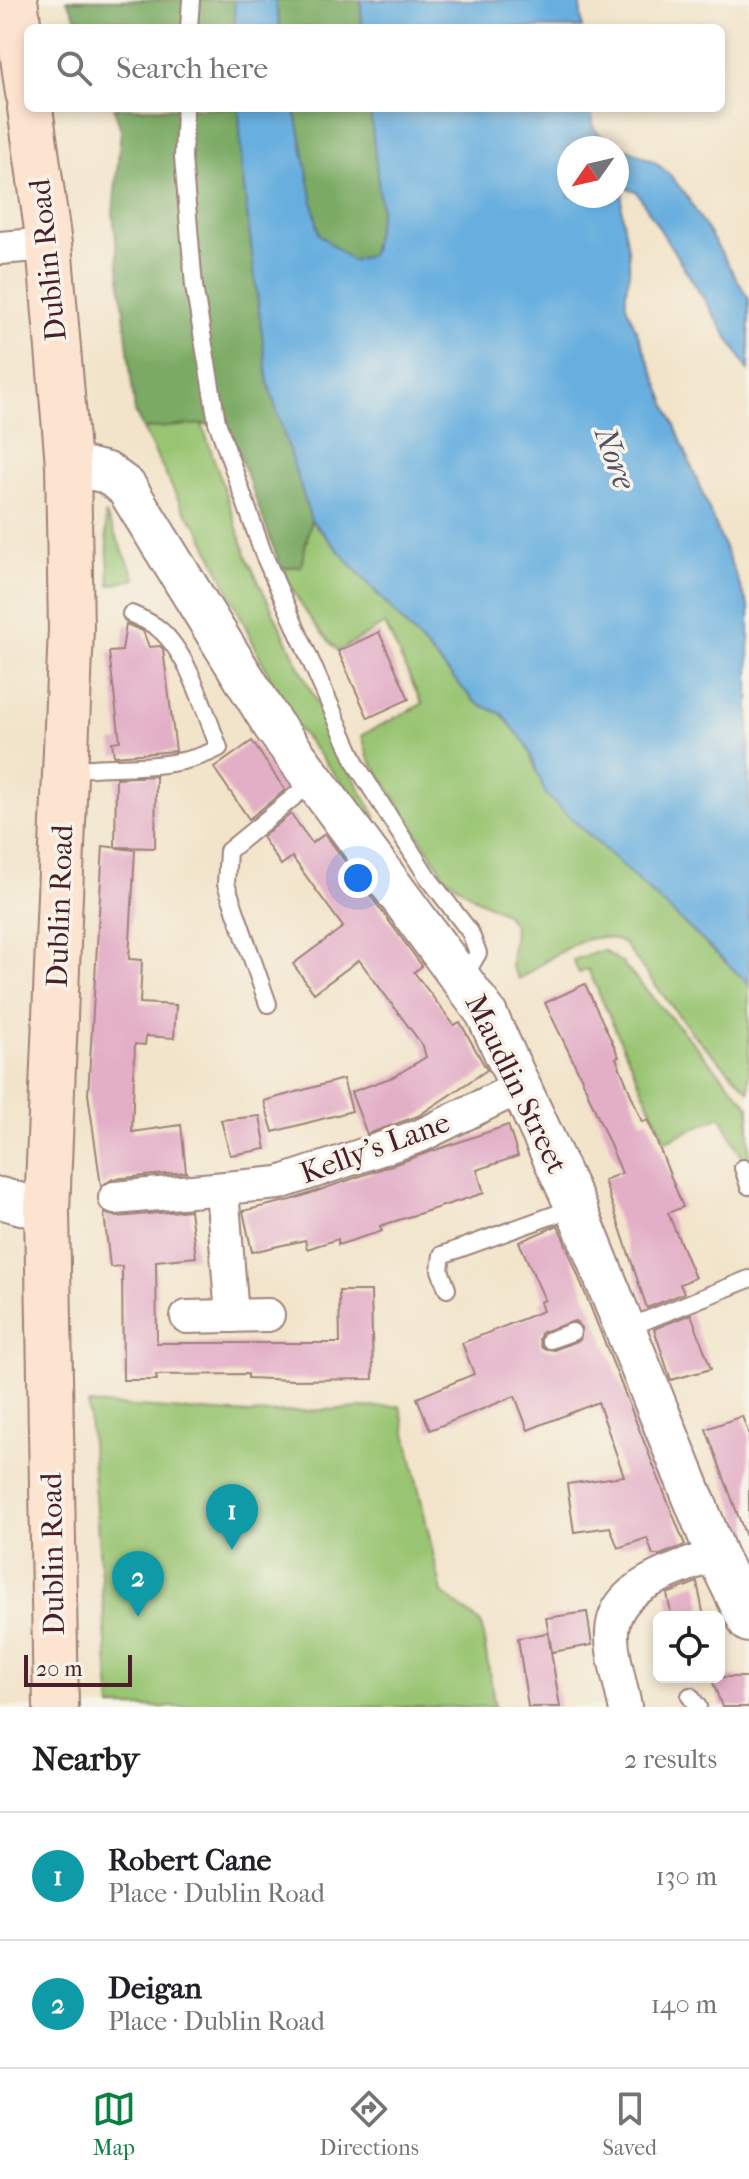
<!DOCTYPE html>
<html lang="en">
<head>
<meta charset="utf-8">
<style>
  :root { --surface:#fff; --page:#f2f2f2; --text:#202124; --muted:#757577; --line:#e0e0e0; --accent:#0b8043 }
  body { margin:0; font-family:"IM FELL French Canon",serif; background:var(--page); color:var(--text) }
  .controls { position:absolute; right:24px; bottom:24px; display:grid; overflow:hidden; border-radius:12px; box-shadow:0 4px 12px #0003 }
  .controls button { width:72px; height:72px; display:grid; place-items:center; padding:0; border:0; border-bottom:2px solid var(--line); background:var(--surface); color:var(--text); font:40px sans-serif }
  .compass { position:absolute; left:557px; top:136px; width:72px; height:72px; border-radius:50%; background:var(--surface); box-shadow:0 4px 12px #0003; rotate:236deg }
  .scale { position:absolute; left:24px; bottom:20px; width:108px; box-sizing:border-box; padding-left:8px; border:4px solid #4a1f2b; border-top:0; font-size:22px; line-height:28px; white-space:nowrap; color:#4a1f2b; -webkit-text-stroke:6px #f7f3e8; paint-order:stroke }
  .you { position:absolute; left:358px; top:878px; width:28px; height:28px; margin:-20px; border:6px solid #fff; border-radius:50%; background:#1a73e8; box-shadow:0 0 0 12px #1a73e833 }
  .badge { display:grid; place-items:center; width:52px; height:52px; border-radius:50%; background:var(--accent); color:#fff; font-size:26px; font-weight:700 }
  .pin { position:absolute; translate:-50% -66px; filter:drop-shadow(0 2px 4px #0008) }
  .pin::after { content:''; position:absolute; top:42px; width:28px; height:24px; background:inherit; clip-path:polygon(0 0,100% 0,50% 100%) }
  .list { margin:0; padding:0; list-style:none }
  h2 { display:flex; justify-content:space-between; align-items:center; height:104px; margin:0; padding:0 32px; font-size:34px }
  h2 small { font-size:26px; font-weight:400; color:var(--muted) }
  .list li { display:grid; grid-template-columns:52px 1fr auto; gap:24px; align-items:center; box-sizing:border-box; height:128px; padding:0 32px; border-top:2px solid var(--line) }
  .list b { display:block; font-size:30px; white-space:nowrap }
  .list p { margin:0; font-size:26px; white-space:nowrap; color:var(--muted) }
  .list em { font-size:26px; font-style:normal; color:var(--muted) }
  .icon { flex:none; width:44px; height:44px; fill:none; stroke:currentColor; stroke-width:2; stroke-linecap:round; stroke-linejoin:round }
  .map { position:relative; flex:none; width:749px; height:1707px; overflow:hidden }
  .search { position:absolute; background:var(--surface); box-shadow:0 4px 12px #0003; left:24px; right:24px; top:24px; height:88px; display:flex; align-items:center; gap:20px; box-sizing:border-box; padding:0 28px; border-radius:12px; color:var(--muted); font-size:30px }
  .sheet { height:360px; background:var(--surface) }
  nav { display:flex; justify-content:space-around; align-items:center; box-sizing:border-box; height:112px; border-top:2px solid var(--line); background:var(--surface); font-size:22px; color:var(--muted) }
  nav a { display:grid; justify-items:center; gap:4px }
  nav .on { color:var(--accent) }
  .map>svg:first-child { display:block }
</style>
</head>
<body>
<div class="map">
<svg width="749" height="1707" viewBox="0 0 749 1707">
  <rect width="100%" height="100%" fill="#f7f3e8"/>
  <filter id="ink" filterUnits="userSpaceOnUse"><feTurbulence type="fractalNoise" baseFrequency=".0125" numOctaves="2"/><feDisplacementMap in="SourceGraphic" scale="16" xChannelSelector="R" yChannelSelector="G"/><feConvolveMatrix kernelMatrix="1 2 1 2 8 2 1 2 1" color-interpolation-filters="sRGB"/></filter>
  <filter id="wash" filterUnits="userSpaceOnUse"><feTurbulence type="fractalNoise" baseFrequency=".006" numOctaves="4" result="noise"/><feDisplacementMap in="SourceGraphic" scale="32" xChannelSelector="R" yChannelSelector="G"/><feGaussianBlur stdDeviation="1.8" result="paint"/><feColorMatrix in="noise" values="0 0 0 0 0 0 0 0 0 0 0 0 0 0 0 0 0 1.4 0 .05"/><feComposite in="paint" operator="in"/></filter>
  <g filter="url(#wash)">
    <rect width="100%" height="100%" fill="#f2e4ca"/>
    <g fill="#99c572" stroke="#72724e" stroke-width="2">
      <polygon points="202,424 248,560 349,769 376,817 374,823 288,716 201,532 182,507 143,429"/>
      <polygon points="105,513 136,579 110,585"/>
      <path d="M311,520L476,703L502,714L527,745L546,795L749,984V1091L693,1034L624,944C589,922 550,960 519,979L511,966L514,926L505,913L473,897L445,876L368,757L362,735L422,704L385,624L338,651C313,625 297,602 282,568L301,566Z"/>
      <polygon points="603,950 622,963 749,1106 749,1171 721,1116 666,1141 588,969 579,973 573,960"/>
      <polygon points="88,1404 249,1414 400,1406 442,1593 481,1623 495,1707 111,1707"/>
    </g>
    <g fill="#7aaa64" stroke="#626448" stroke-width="2">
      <polygon points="67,0 234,0 235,28 82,28"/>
      <polygon points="275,0 361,0 362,28 280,28"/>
      <polygon points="114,108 239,108 242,172 268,382 311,520 301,566 281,568 230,429 202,424 143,429 135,412 113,213 121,130"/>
      <polygon points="295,108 370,108 381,208 371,255 352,261 319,235"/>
    </g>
    <g fill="#67afdf" stroke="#586785" stroke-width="2" fill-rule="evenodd">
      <polygon points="234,0 275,0 280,28 235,28"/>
      <polygon points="361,0 580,0 582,28 362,28"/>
      <path d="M239,108H295L319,234L352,261L371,255L381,208L370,108H591L594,129L603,137L655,162L670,175L686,195L749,299V371L636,191L624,187C616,216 632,243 629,272C627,285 625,292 626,305L749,608V984L546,795L527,745L502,714L476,703L311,520L268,382L242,172ZM569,148H617V196H569Z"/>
    </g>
    <g id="blocks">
      <g fill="#e3afc7" fill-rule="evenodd">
        <polygon points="126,624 143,631 149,647 160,646 163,649 176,751 114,756 112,742 120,741 109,652 122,651"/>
        <polygon points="379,632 409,699 368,718 338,651"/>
        <polygon points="252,741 285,790 249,819 214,768"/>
        <polygon points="156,776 155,848 115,847 116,778"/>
        <polygon points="291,814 312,843 325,834 422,966 414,972 454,1025 460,1022 487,1070 418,1116 367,1134 351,1092 393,1077 426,1057 423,1046 359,960 314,993 293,964 343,927 292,857 281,865 262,837"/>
        <polygon points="103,846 135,850 129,959 142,960 140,1003 176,1005 174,1038 146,1036 145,1045 135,1044 132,1132 181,1125 186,1172 113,1179 101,1186 88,1094"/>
        <polygon points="585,984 619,1057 616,1058 642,1122 648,1120 683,1207 668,1213 695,1278 680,1284 684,1293 647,1308 604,1180 622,1173 580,1075 545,1003"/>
        <polygon points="343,1079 352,1111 273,1132 264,1101"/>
        <polygon points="260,1116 266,1149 230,1155 221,1120"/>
        <polygon points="508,1125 518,1156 477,1170 484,1193 380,1226 382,1231 338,1245 338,1239 307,1249 305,1240 252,1252 243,1211 291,1200"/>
        <polygon points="190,1210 196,1257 156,1261 157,1343 340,1343 339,1291 371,1291 373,1379 293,1380 248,1378 248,1374 156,1375 157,1380 123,1380 122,1266 110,1267 104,1213 117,1217"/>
        <path d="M558,1225L685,1545L660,1555H653L647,1538L618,1548L610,1527L574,1532L567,1484L624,1476L598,1402L528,1430L515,1396L430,1430L417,1398L474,1374L462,1343L543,1311L540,1302L545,1300L519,1242ZM575,1321L582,1329L580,1340L554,1350L542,1348L539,1339L542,1332Z"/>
        <polygon points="691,1314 711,1369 671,1380 654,1329"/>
        <polygon points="742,1416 749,1435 749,1536 746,1537 706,1429"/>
        <polygon points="697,1582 704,1617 672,1617 667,1594"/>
        <polygon points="587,1612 592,1645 552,1652 546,1618"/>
        <polygon points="548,1633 560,1707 528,1707 518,1638"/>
        <polygon points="711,1677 749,1677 749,1707 722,1707"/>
      </g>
    </g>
  </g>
  <g filter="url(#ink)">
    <use href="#blocks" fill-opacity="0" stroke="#9e827a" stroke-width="2"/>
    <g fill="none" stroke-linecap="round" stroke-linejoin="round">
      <g stroke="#9e827a" stroke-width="20">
        <g id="service">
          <polyline points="189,28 191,0"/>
          <polyline points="185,108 183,158 194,286 217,422 263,553 357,766 427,876 470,932 478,953 463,979"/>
          <path d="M67,770C117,764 175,772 219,748C205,712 189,654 159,629C151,622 140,618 131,614"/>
          <polyline points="268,1004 226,884 228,851 312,782"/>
          <polyline points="743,1168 749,1186"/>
          <polyline points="447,1289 440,1270 442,1255 576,1207"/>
          <polyline points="627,1328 749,1279"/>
          <polyline points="550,1340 572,1332"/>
          <polyline points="690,1696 698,1707"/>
        </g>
      </g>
      <g stroke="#9e827a" stroke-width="36">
        <g id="minor">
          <polyline points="0,248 49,244"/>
          <polyline points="222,1190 232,1316"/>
          <polyline points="115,1198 279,1183 422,1135 522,1086"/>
          <polyline points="187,1317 268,1315"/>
          <path d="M625,1707C621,1684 611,1655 612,1632C614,1583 679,1570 716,1554"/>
        </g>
      </g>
      <g stroke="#9e827a" stroke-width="44">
        <g id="tertiary">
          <polyline points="68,464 107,473 126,487 273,725 486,1013 576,1207 716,1554 749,1622"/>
          <polyline points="0,1198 47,1211"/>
        </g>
      </g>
      <g stroke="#9e827a" stroke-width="48">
        <g id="secondary">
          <polyline points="15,0 28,93"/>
          <polyline points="30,108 49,244 68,464 71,629 47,1211 56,1707"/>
        </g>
      </g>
      <use href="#service" stroke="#fff" stroke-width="16"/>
      <use href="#minor" stroke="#fff" stroke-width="32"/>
      <use href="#tertiary" stroke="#fff" stroke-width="40"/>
      <use href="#secondary" stroke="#fde4d1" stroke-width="44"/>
    </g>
  </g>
  <g text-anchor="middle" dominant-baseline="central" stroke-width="7" stroke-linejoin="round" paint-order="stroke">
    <g font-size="30" fill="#4a1f2b" stroke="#f7f3e8">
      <text transform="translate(48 260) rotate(-96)">Dublin Road</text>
      <text transform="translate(60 906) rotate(-88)">Dublin Road</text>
      <text transform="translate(516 1084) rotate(64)">Maudlin Street</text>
      <text transform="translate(375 1148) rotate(-20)">Kelly's Lane</text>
      <text transform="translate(53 1554) rotate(-91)">Dublin Road</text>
    </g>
    <g font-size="32" font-style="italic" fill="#54516a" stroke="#f7f3e8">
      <text transform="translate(615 458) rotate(70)">Nore</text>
    </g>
  </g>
</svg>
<div class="controls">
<button><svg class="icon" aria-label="locate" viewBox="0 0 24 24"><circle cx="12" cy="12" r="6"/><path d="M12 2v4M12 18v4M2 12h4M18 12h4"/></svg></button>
</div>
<svg class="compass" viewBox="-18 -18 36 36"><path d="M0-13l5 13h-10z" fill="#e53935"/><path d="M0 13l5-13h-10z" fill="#757577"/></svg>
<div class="scale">20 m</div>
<div class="you"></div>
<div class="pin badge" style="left:232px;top:1550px;background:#0f9aa8">1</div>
<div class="pin badge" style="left:138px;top:1617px;background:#0f9aa8">2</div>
<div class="search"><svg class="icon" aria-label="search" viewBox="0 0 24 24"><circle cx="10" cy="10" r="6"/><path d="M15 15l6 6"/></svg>Search here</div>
</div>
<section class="sheet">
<h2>Nearby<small>2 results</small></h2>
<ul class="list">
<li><span class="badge" style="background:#0f9aa8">1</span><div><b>Robert Cane</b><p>Place · Dublin Road</p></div><em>130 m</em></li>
<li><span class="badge" style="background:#0f9aa8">2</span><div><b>Deigan</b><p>Place · Dublin Road</p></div><em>140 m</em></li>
</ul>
</section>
<nav>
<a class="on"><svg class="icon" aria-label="map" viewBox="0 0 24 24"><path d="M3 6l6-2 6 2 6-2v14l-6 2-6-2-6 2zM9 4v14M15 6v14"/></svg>Map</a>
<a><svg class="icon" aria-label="directions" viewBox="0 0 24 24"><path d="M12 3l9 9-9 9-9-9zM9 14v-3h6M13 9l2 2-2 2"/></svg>Directions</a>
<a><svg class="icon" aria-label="saved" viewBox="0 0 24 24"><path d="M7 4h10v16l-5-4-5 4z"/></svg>Saved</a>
</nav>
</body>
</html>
